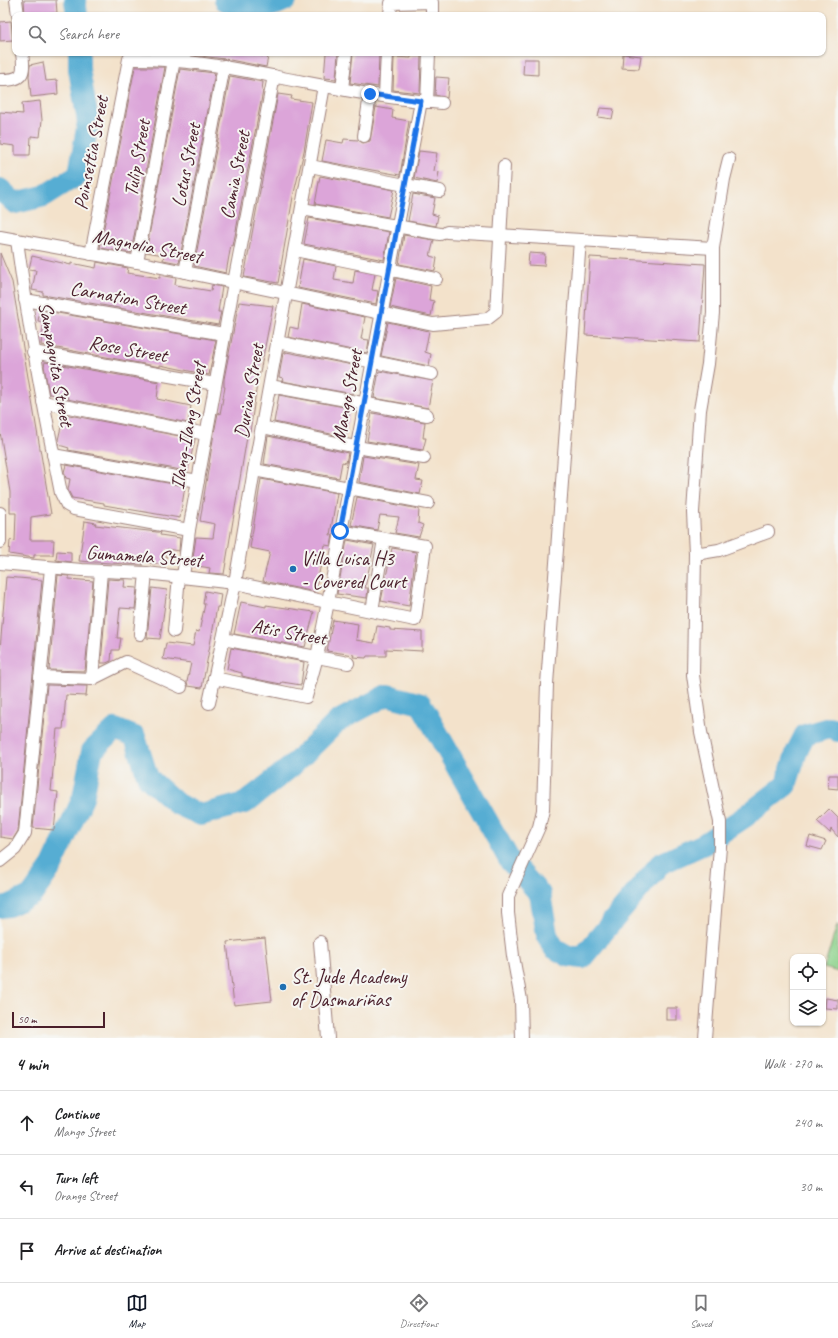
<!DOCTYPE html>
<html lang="en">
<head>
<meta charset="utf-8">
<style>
  :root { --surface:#fff; --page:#f6f6f6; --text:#202124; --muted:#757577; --line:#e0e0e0; --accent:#111827 }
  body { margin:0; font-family:Caveat,sans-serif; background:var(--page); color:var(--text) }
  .controls { position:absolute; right:12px; bottom:12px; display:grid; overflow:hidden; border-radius:8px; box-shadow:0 1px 3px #0004 }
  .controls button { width:36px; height:36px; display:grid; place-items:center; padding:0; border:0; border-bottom:1px solid var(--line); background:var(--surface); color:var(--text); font:20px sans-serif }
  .scale { position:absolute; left:12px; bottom:10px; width:93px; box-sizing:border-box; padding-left:4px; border:2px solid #4a1f2b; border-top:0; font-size:11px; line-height:14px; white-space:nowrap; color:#4a1f2b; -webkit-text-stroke:3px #f6f6f2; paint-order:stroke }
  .stop { position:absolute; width:12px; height:12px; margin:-9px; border:3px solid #1a73e8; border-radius:50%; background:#fff }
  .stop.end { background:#1a73e8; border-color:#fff; box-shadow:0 1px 4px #0008 }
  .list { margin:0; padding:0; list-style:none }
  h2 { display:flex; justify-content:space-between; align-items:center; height:52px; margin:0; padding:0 16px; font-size:17px }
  h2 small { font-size:13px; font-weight:400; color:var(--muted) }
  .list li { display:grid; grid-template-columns:26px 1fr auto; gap:12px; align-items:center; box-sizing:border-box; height:64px; padding:0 16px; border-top:1px solid var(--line) }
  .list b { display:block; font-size:15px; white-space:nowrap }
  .list p { margin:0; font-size:13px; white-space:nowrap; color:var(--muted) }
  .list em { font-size:13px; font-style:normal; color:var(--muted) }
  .icon { flex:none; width:22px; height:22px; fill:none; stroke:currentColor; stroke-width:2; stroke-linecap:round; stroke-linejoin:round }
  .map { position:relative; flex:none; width:838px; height:1038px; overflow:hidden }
  .search { position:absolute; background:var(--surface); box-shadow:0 1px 3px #0004; left:12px; right:12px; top:12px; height:44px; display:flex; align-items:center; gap:10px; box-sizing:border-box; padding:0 14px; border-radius:8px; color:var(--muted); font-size:15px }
  .sheet { height:244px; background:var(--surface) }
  nav { display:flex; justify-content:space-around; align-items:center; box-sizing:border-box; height:56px; border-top:1px solid var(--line); background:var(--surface); font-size:11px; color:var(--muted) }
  nav a { display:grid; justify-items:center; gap:2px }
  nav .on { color:var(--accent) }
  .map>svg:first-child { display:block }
</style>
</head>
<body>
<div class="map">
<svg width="838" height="1038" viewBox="0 0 838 1038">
  <rect width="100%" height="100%" fill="#f6f6f2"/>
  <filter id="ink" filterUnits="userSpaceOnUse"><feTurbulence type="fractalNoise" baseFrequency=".025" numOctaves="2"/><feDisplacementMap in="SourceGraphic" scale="8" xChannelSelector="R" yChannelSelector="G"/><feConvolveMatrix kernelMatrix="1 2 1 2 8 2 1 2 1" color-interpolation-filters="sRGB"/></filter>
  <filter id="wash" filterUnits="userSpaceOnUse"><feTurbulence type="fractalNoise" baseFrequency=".012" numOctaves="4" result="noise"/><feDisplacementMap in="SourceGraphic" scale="16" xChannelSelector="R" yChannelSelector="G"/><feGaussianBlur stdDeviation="0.9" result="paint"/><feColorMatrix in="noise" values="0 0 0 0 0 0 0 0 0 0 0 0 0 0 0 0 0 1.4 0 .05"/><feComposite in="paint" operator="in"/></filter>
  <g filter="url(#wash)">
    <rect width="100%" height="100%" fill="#f3e2cb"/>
    <polygon fill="#8cd28b" stroke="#6b785b" points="837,925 838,925 838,972 824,968"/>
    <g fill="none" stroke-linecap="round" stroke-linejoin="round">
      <g stroke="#56add3" stroke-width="22">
        <polyline points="75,0 77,15"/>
        <path d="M225,0C244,11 266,10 286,0"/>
        <polyline points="0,189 15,203 44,196 79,174 88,122 79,69 79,53"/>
        <polyline points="0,907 8,906 32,895 52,866 83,798 92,751 115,729 135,737 148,778 177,804 201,815 245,803 292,766 338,721 387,695 421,704 510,861 540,894 547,935 554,948 568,956 582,958 660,864 704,844 746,816 786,785 797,751 805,735 829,728 838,731"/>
      </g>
    </g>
    <g id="blocks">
      <g fill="#dca5d9">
        <polygon points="24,0 56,0 57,13 25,15"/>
        <polygon points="11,21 13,40 0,41 0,22"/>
        <polygon points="176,53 244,53 268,57 266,67 225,59"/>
        <polygon points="326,53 338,53 336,79 324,78"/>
        <polygon points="353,53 379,53 378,87 350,83"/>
        <polygon points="623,54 641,56 639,69 622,68"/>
        <polygon points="411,56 421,56 420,93 393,90 394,57 411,58"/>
        <polygon points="524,59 538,59 538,75 523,74"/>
        <polygon points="43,62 46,81 57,80 58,94 31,97 29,76 30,65"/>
        <polygon points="135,67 165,67 131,253 100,248"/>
        <polygon points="180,69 215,73 179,263 163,260 164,255 146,252"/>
        <polygon points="230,76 263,82 262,91 263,91 233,246 231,245 226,273 194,266"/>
        <polygon points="436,77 449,78 447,98 435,95"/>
        <polygon points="278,94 292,96 291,99 312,102 304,151 293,197 278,283 244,277"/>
        <polygon points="40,101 42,120 40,137 31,136 30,155 15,155 15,146 0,144 0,112 23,114 22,103"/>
        <polygon points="376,107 393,110 392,118 409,121 400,175 322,161 326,140 343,143 344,139 358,140 363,143 370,141"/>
        <polygon points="600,108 614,109 612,119 598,117"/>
        <polygon points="419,151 437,153 434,171 439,172 437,183 414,178"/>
        <polygon points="320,176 394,190 388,217 315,204"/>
        <polygon points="413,194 435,198 432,214 438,216 436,226 408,221"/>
        <polygon points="309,218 389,232 384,260 304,244"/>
        <polygon points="404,235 434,240 430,256 437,258 435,271 399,264"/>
        <polygon points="0,253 12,282 51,514 31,517 30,540 54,540 53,555 34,555 34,558 9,554 10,540 15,541 16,513 10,513 10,492 0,432"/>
        <polygon points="529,253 545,254 544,266 528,265"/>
        <polygon points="32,256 71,265 71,263 96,268 97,262 128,268 127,273 160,278 160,275 176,278 175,285 211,291 212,285 222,287 218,312 221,312 218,325 43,295 43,292 32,290 36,270 29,269"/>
        <polygon points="590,257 705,264 700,342 585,335"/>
        <polygon points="303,259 336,266 334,280 353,283 355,270 375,274 372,290 378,291 376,304 298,288"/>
        <polygon points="396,278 431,286 429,300 434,301 431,316 390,307"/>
        <polygon points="239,302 273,306 259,377 258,377 250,432 248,431 224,574 209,573 210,568 192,565 196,537 213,538 215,524 200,521 214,433 218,413 220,414 225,387 224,387 224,379"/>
        <polygon points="302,304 365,317 361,339 369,340 367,353 288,337 290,327 298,329"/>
        <polygon points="40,310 216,340 209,375 160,365 160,367 41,345 44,322 38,321"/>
        <polygon points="388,322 429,331 425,352 431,354 429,366 381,356"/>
        <polygon points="286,352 358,366 353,394 282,381 283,378 279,377 283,353 286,353"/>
        <polygon points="45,362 159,382 157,399 191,406 188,423 67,399 68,397 49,394 44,366"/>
        <polygon points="379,371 433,381 428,408 374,398"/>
        <polygon points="279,395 350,408 345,437 274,422"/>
        <polygon points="372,413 425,422 423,438 426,438 423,450 367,441"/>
        <polygon points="64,414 195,439 188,469 187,471 68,450 69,448 59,445 58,440"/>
        <polygon points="268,436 348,453 346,463 342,462 339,478 264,464"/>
        <polygon points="363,456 419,465 416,480 423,481 420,494 359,482"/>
        <polygon points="66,465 185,486 180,518 104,505 104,503 72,498 68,490 70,479 66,478 64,472"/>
        <polygon points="261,479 337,493 330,535 333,535 331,546 325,545 315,592 263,581 270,552 250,548"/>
        <polygon points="357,497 419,509 418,523 423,525 419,537 395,533 399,517 380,515 377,530 351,525"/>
        <polygon points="85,521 96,523 95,525 157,532 161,532 160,535 180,538 179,551 167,549 165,565 143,562 143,565 79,561"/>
        <polygon points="347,540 374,545 365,588 368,588 367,598 337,594"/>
        <polygon points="392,548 416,552 409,606 381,601"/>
        <polygon points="57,551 71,552 71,562 56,560"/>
        <polygon points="58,575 69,576 69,579 93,581 85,671 49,670"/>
        <polygon points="6,577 42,580 18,831 13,839 0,837 0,649"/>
        <polygon points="108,579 125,580 124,587 137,588 135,609 120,608 117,638 121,638 119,650 112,650 111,661 106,663 101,663"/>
        <polygon points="152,588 167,590 160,639 147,638"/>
        <polygon points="205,591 221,594 219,607 217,607 202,688 188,686 187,682 191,663 163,659 166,643 193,646 196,631 199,632 205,604 203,604"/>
        <polygon points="241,602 266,607 266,605 314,612 305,647 234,634"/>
        <polygon points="333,620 358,624 356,640 374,643 377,626 390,628 390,630 422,632 422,651 386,649 386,656 367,656 366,658 353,657 354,655 327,651"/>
        <polygon points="231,648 304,662 301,685 282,682 281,684 250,678 242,676 242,673 227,669"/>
        <polygon points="47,685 87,686 86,696 66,695 63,729 57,729 51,791 58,792 54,830 33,828"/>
        <polygon points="829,775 838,775 838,789 828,788"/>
        <polygon points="829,809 838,818 838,837 831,829 830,833 817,821"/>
        <polygon points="810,836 826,841 822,850 807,846"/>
        <polygon points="265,938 272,1001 234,1005 227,942"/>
        <polygon points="826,998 838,1000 838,1009 825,1008"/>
        <rect x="666" y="1008" width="11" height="12"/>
      </g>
    </g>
  </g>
  <g filter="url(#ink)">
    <use href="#blocks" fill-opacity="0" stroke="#9e807b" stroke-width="1"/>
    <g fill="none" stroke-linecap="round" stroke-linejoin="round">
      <g stroke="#9e807b" stroke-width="14">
        <g id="minor">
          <polyline points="16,0 18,15"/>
          <polyline points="390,15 391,3 432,2 432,15"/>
          <path d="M0,80C23,80 25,75 22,53"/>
          <polyline points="342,89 346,53"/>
          <polyline points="385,95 387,53"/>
          <polyline points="427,102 429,53"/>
          <polyline points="364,136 370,94"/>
          <polyline points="310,166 405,185 440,191"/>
          <polyline points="302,209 440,234"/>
          <polyline points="447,232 713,248"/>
          <polyline points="0,237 137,262 433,324 487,319 496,312 504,166"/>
          <path d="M17,240C28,325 44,409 61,493L67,505L74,509L189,530"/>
          <polyline points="295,250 436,279"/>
          <path d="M91,254L129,59C179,58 228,67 277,77C331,87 387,99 442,103"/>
          <polyline points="137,262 174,60"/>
          <polyline points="185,272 224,66"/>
          <polyline points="25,300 224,334"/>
          <polyline points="277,342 432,374"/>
          <polyline points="33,352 215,384"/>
          <polyline points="270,386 427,415"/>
          <polyline points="43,402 206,434"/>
          <polyline points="262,427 356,447 424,458"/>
          <polyline points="53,455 198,481"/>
          <polyline points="254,470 428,503"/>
          <polyline points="0,513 0,542"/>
          <polyline points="695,554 719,550 768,532"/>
          <polyline points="0,563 82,570 146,573 235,583 415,620 425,546 340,531"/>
          <polyline points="183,577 189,530 234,282 274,76"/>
          <polyline points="372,611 384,539"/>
          <polyline points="174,631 179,576"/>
          <polyline points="140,634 146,573"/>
          <polyline points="223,639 348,663"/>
          <polyline points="40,677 92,679 126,662 181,687"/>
          <polyline points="214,678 306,697 317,657 328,602 421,101"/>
          <polyline points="92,679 101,572"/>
          <polyline points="209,703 235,583 254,470 324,86"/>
          <polyline points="0,861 15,849 25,833 51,568"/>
          <polyline points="320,942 328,1038"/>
          <polyline points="522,1038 521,1000 513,956 508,913 508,896 539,827 543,810 547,684 580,240"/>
          <polyline points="705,1038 720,847 720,822 701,732 693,675 695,554 693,512 700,410 708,364 713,313 713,248 724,179 729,159"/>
        </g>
      </g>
      <use href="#minor" stroke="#fff" stroke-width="12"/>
    </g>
  </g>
  <g fill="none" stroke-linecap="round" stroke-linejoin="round" filter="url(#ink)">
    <polyline stroke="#1a73e8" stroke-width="5" points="340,531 421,101 370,94"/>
  </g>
  <g fill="#1f6fb2" stroke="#f6f6f2" stroke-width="1.5">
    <circle cx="293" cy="569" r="4"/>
    <circle cx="283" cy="987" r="4"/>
  </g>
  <g text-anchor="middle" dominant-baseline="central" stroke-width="4" stroke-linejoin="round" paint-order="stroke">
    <g font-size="20" fill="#4a1f2b" stroke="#f6f6f2">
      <text transform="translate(91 153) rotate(-79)">Poinsettia Street</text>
      <text transform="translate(137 158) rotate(-80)">Tulip Street</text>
      <text transform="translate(186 165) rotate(-79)">Lotus Street</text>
      <text transform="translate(235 175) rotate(-79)">Camia Street</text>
      <text transform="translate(147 246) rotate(11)">Magnolia Street</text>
      <text transform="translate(128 298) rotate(10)">Carnation Street</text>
      <text transform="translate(128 349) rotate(10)">Rose Street</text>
      <text transform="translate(56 364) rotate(80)">Sampaguita Street</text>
      <text transform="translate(249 391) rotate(-80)">Durian Street</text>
      <text transform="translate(347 396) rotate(-79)">Mango Street</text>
      <text transform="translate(188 426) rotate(-80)">Ilang-Ilang Street</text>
      <text transform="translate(144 556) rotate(4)">Gumamela Street</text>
      <text transform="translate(289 632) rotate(10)">Atis Street</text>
    </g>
    <g font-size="20" fill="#4a1f2b" stroke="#f6f6f2" text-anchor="start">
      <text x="301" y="558">Villa Luisa H3<tspan x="301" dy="23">- Covered Court</tspan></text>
      <text x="291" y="976">St. Jude Academy<tspan x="291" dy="23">of Dasmariñas</tspan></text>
    </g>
  </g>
</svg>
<div class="controls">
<button><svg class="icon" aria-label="locate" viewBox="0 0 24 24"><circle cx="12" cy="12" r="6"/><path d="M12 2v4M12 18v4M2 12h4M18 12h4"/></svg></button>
<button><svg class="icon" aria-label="layers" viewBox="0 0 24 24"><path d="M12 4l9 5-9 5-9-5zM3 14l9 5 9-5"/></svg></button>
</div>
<div class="scale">50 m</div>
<div class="stop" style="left:340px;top:531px"></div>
<div class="stop end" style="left:370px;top:94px"></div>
<div class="search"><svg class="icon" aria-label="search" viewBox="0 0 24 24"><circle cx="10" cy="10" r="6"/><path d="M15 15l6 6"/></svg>Search here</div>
</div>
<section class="sheet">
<h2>4 min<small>Walk · 270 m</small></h2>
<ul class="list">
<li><svg class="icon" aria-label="ahead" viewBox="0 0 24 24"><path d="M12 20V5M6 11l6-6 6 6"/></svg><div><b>Continue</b><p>Mango Street</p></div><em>240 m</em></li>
<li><svg class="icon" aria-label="left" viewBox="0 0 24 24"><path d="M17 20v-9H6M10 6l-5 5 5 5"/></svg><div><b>Turn left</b><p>Orange Street</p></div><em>30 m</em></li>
<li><svg class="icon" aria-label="arrive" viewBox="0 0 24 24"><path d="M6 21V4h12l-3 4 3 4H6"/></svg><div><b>Arrive at destination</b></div></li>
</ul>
</section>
<nav>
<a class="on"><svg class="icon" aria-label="map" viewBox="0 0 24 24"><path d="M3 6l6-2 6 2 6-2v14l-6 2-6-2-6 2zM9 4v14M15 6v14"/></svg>Map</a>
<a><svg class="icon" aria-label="directions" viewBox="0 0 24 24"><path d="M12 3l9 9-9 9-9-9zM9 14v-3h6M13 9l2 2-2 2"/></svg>Directions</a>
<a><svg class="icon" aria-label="saved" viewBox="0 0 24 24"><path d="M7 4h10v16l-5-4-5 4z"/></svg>Saved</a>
</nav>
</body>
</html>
